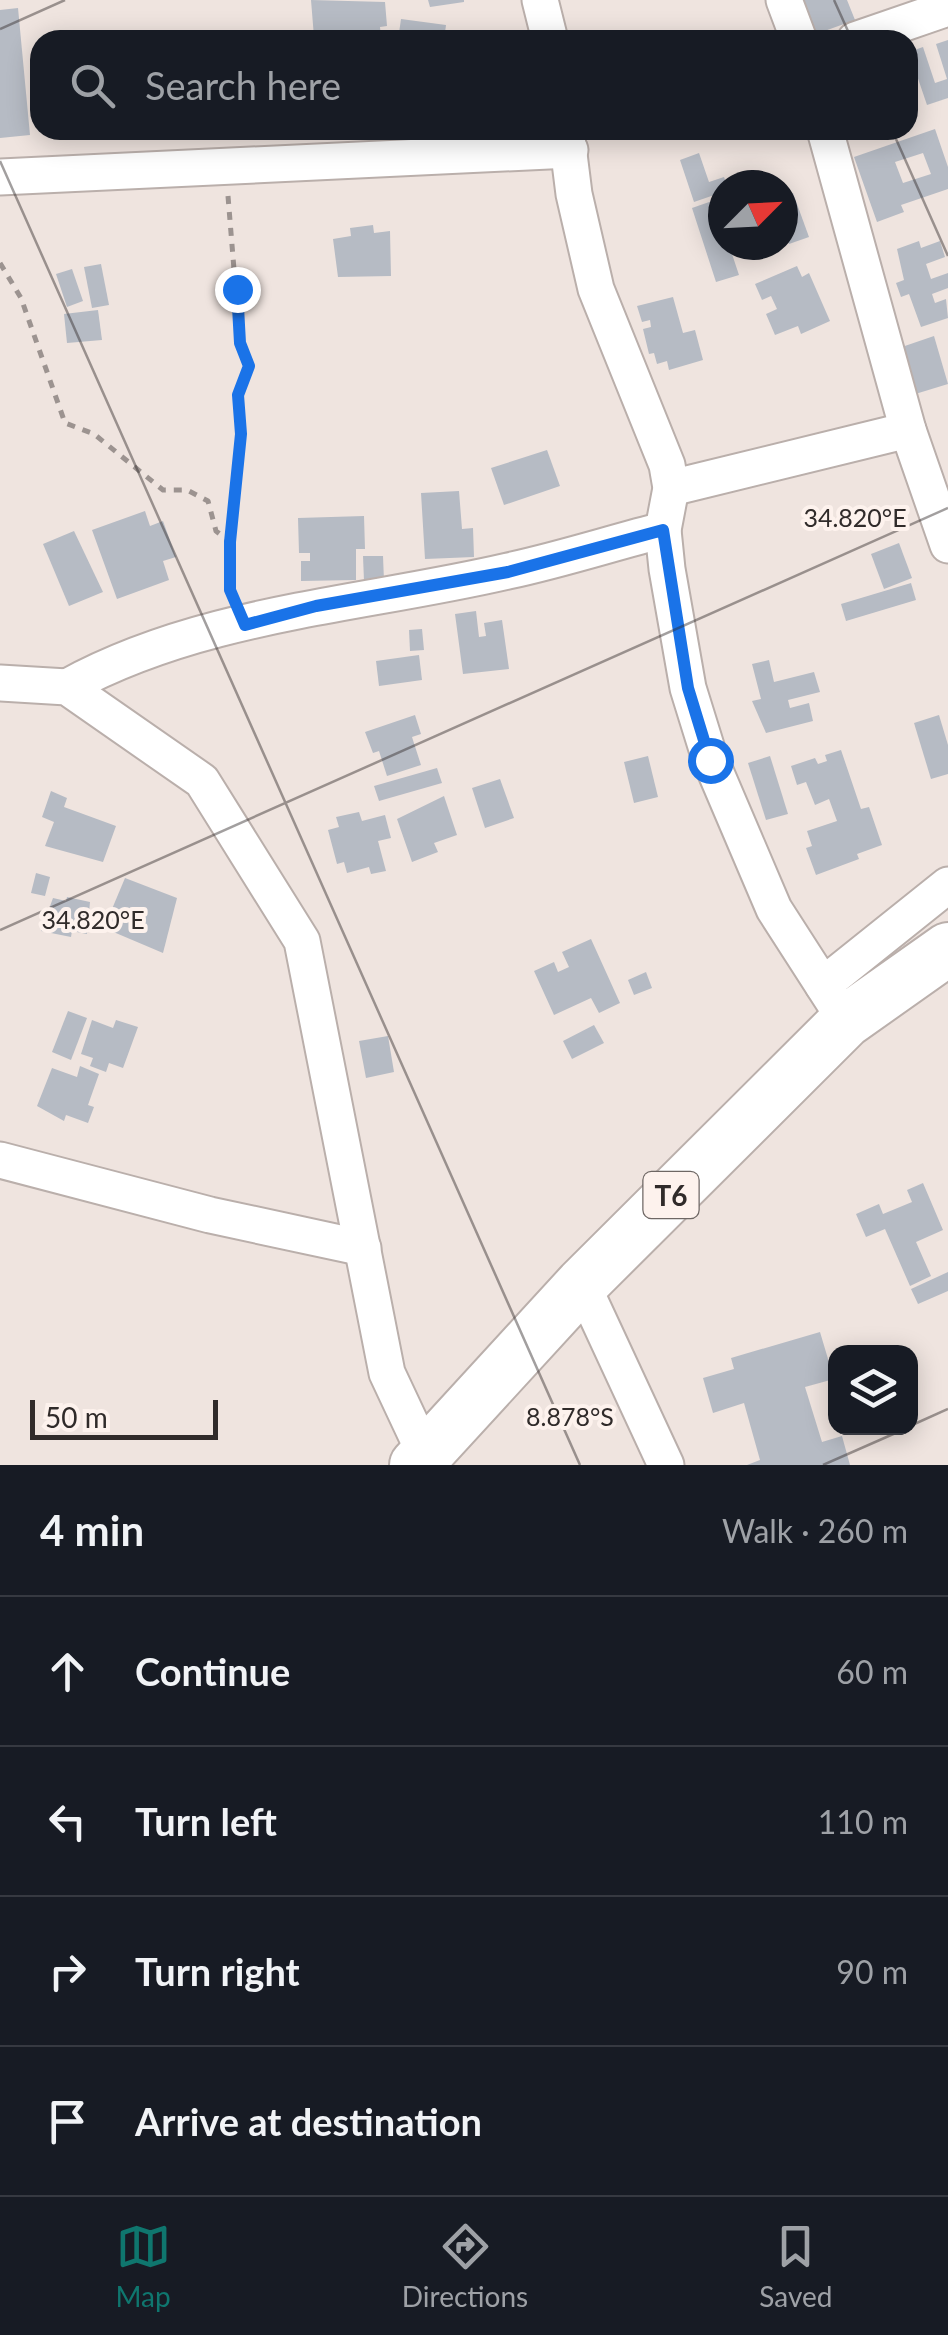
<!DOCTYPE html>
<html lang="en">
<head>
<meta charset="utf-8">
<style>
  :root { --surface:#171b24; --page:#242831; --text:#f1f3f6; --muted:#9ea1a6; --line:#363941; --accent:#0f766e }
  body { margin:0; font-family:Lato,sans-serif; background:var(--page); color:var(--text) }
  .controls { position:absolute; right:30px; bottom:30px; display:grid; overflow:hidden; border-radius:20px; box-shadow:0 5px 25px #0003 }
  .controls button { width:90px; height:90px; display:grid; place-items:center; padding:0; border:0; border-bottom:2px solid var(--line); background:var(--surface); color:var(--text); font:50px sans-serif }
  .compass { position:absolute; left:708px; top:170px; width:90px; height:90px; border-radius:50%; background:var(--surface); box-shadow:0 5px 25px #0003; rotate:66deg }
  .scale { position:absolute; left:30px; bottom:25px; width:188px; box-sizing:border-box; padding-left:10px; border:5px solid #302b2a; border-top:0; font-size:28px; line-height:35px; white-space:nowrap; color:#302b2a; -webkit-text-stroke:8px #fdf2ed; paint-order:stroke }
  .stop { position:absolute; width:30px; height:30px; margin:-22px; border:8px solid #1a73e8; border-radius:50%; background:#fff }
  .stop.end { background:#1a73e8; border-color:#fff; box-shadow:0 2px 10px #0008 }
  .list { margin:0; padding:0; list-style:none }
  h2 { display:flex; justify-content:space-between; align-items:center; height:130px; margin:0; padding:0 40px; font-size:42px }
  h2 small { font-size:32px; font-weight:400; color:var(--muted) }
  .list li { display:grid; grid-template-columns:65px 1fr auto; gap:30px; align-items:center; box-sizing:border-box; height:150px; padding:0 40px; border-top:2px solid var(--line) }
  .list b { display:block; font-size:38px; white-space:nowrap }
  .list em { font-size:32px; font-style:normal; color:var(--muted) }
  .icon { flex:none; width:55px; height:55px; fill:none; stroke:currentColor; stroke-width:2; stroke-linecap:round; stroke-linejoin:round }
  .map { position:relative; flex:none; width:948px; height:1465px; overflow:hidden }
  .search { position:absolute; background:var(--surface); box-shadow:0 5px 25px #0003; left:30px; right:30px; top:30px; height:110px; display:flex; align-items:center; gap:25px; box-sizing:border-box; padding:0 35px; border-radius:30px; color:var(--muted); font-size:38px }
  .sheet { height:730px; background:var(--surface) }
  nav { display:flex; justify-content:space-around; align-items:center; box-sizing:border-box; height:140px; border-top:2px solid var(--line); background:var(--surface); font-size:28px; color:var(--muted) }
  nav a { display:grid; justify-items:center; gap:5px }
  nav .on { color:var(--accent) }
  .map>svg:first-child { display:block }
</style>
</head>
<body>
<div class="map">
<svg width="948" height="1465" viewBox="0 0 948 1465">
  <rect width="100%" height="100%" fill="#efe4df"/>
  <g fill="#b6bbc4" fill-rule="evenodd">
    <polygon points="311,0 385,2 387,26 380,27 381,37 391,36 391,40 349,40 349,34 314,37"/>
    <polygon points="428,0 464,0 464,2 430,7"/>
    <polygon points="794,0 847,0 855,20 808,37"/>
    <polygon points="18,8 30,135 0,138 0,10"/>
    <polygon points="401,19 446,25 444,40 398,40"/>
    <polygon points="948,40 948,98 927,105 909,52 923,47 935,83 947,79 936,44"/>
    <path d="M935,129L948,167V189L901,205L904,212L877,222L854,157ZM923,153L931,174L903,183L895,162Z"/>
    <polygon points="699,153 709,182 724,177 727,185 723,185 723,192 694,202 680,160"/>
    <polygon points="793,193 809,237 789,244 783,228 783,197"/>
    <polygon points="715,200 723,225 723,245 729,245 739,275 716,282 692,208"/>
    <polygon points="373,225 374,233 390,231 391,276 338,277 333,239 351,236 350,228"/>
    <polygon points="919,241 921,248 940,241 945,257 926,264 931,279 948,273 948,288 932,294 935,303 946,299 948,318 921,327 909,294 901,297 896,283 904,280 897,249"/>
    <polygon points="741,245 772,245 772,246 745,255"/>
    <polygon points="101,264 109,305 92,308 84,267"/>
    <polygon points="797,266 802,277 809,273 830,321 801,334 798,326 775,335 766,314 777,309 771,296 762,300 755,284"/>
    <polygon points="72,269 83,301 67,307 56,274"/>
    <polygon points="673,297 683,333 695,330 703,360 669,370 667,361 657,364 654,353 649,354 643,329 651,327 650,320 642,322 637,306"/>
    <polygon points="98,310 102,340 67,343 64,314"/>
    <polygon points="934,336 948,384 912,395 896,349"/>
    <polygon points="547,450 560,486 504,505 491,468"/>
    <polygon points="459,491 462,529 473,528 474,557 425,559 421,493"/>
    <polygon points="145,511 150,526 163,521 176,557 163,561 169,580 117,599 92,530"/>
    <polygon points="364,516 365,549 356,549 356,580 301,581 301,561 310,561 310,553 299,553 298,518"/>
    <polygon points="74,531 103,592 69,606 43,544"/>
    <polygon points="899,543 912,578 884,589 871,554"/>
    <polygon points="363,556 383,556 384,581 364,581"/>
    <polygon points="911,583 916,600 846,621 841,604"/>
    <polygon points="476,611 479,637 486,636 484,623 502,620 509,669 463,674 455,614"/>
    <polygon points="422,629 424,650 410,651 409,630"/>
    <polygon points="419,655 422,680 379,686 376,661"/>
    <polygon points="769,660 774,682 814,672 820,692 788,700 790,708 809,703 813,721 766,733 752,701 761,699 752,664"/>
    <polygon points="415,715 421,734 412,737 421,765 387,776 379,751 373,753 365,732"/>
    <polygon points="939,715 948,745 948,774 931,779 914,723"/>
    <polygon points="841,750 861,809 869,807 882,845 857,854 859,859 816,875 806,848 812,846 807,831 837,821 829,799 815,805 806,782 797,785 791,766 815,758 818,764 827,761 825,755"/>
    <polygon points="648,756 658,797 634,803 624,762"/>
    <polygon points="770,756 788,814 766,820 748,763"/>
    <polygon points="437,768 442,783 379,801 374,786"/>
    <polygon points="500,779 514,818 485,828 472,788"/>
    <polygon points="51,791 67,798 64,807 116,826 103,862 45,846 54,822 42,817"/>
    <polygon points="444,796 457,835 434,843 438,852 412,862 397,819"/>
    <polygon points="359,812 362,821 385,815 391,838 378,841 386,871 371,874 369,867 347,873 344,862 337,864 328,830 339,827 336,817"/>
    <polygon points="36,873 50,877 45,896 31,893"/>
    <polygon points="125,878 177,898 163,953 104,928"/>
    <polygon points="67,897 90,902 87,934 72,931 71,937 41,931 53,898 66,901"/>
    <polygon points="591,939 620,1003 599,1013 591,998 554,1015 534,971 554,962 558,972 569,967 562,952"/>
    <polygon points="646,972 652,988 634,995 628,980"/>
    <polygon points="68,1011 87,1018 71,1060 52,1052"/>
    <polygon points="92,1020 113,1028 116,1020 138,1027 123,1068 109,1063 106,1072 90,1066 93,1058 81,1054"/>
    <polygon points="594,1025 604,1043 572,1059 563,1041"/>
    <polygon points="388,1036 394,1072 366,1078 359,1041"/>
    <polygon points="80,1066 99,1074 88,1105 94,1107 88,1123 66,1115 64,1121 37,1106 52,1068 77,1077"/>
    <polygon points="923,1183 943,1230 916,1242 931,1276 910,1286 885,1229 866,1237 856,1214 879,1204 883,1214 912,1202 907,1190"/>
    <polygon points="948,1272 948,1291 918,1304 911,1289"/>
    <polygon points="820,1332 834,1379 805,1387 822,1442 842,1436 850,1465 747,1465 760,1460 744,1403 713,1413 703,1378 734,1369 731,1358"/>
  </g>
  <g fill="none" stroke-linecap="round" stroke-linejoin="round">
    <g stroke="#baafab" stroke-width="39">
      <g id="minor">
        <polyline points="540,0 550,40"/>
        <polyline points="784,0 799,40"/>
        <polyline points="855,40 948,8"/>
        <polyline points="566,130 574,194 596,289 667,465 671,488 663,530 667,569 688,688 710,759 774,909 846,1021"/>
        <polyline points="825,130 908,430 948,545"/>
        <polyline points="0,177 570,150"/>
        <polyline points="671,488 908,430"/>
        <polyline points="0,683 67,687 202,781 302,941 387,1373 425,1454"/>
        <path d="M67,687C201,613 362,605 508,571C560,560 612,543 663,530"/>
        <polyline points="823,985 948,885"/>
        <polyline points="0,1160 210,1215 363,1248"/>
        <polyline points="582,1284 666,1465"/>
      </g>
    </g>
    <g stroke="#baafab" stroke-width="56">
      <polyline id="highway" points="416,1465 582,1284 846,1021 948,949"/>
    </g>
    <g stroke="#9c9390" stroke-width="5" stroke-dasharray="8 8" stroke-linecap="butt">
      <polyline points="228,196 240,343 249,366 239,395 241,434 233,489 232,595"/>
      <polyline points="0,263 21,298 65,423 94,434 163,490 187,490 208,501 216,531 230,542"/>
    </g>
    <use href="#minor" stroke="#fff" stroke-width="35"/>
    <use href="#highway" stroke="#fff" stroke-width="52"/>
  </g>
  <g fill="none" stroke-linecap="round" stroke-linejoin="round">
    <polyline stroke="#1a73e8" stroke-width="12" points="237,289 240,343 249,366 238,395 241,434 230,542 230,590 245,625 316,606 508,572 663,530 688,688 710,760"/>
  </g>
  <path fill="none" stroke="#302b2a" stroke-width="2.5" stroke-opacity="0.45" d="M834,0L852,40M0,29L65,0M892,130L948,256M0,161L580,1465M0,930L948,508M910,1426L948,1409M823,1465L907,1428"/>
  <g text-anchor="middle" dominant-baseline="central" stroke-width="8" stroke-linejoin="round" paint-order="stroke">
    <rect fill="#fdf2ed" stroke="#6e6764" stroke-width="2.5" x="643.5" y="1172" width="55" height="46" rx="8"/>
    <g font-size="28" font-weight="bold" fill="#302b2a">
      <text x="671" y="1195">T6</text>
    </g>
  </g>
  <g font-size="25" text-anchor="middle" fill="#302b2a" stroke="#fdf2ed" stroke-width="8" stroke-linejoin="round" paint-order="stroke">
    <text x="855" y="527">34.820°E</text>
    <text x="93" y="929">34.820°E</text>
    <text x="570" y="1426">8.878°S</text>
  </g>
</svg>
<div class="controls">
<button><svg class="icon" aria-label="layers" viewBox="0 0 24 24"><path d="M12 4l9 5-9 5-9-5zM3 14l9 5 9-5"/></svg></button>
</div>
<svg class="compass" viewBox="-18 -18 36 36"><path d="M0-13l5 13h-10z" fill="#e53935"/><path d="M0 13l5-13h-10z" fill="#9ea1a6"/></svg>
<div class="scale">50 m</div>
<div class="stop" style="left:710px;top:760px"></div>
<div class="stop end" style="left:237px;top:289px"></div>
<div class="search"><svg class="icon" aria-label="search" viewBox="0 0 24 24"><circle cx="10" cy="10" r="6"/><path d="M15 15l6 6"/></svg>Search here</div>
</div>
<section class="sheet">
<h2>4 min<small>Walk · 260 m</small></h2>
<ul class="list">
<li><svg class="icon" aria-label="ahead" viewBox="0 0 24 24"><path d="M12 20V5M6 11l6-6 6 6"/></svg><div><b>Continue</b></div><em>60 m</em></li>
<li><svg class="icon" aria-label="left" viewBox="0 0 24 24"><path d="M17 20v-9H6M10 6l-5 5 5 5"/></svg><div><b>Turn left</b></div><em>110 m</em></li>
<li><svg class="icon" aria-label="right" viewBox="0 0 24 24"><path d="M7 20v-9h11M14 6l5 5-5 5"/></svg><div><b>Turn right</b></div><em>90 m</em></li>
<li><svg class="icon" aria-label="arrive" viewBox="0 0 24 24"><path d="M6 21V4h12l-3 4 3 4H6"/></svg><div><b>Arrive at destination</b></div></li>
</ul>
</section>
<nav>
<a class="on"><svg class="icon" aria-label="map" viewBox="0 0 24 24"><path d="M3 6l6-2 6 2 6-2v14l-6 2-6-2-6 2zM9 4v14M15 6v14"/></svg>Map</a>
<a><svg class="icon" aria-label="directions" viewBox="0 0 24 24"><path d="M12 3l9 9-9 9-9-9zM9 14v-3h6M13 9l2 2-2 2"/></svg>Directions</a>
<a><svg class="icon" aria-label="saved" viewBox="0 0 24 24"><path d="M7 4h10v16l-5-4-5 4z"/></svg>Saved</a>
</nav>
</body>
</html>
